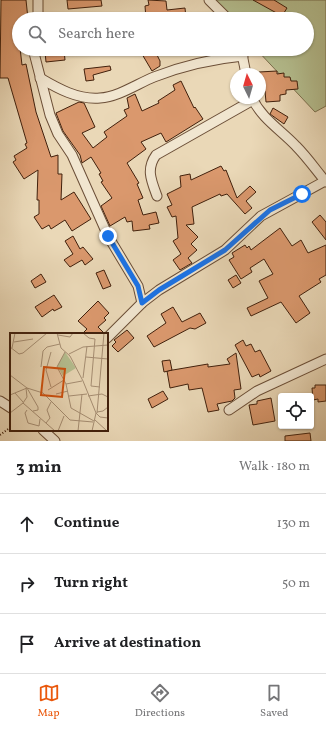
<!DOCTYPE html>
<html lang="en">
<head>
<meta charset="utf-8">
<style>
  :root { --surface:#fff; --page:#f6f6f6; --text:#202124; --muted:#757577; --line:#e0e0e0; --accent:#ea580c }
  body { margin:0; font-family:Vollkorn,serif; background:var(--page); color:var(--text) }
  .controls { position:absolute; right:12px; bottom:12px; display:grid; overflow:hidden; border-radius:4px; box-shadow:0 1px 3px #0004 }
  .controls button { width:36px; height:36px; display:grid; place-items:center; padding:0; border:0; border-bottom:1px solid var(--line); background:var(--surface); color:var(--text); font:20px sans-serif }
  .compass { position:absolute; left:230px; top:68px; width:36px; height:36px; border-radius:50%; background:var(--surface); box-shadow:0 1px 3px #0004; rotate:355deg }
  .stop { position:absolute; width:12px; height:12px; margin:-9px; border:3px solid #1a73e8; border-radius:50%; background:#fff }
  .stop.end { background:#1a73e8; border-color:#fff; box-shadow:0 1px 4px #0008 }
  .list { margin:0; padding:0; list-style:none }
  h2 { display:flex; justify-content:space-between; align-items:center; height:52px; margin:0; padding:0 16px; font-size:17px }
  h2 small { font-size:13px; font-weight:400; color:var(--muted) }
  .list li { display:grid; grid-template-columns:26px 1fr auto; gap:12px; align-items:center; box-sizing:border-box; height:60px; padding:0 16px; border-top:1px solid var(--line) }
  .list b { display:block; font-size:15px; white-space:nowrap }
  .list em { font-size:13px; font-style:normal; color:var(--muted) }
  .icon { flex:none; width:22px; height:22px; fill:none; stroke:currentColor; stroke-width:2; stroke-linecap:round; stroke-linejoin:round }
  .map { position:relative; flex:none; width:326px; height:441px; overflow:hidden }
  .search { position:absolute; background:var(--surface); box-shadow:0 1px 3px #0004; left:12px; right:12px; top:12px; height:44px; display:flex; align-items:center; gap:10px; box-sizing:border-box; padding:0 14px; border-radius:22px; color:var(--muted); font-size:15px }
  .sheet { height:232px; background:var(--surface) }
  nav { display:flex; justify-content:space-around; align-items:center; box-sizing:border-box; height:56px; border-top:1px solid var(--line); background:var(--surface); font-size:11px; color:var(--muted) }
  nav a { display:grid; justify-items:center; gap:2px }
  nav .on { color:var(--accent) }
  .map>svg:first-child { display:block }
</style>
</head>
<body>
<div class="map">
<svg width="326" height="441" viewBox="0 0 326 441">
  <rect width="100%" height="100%" fill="#ead8b7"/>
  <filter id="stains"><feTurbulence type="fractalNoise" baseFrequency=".005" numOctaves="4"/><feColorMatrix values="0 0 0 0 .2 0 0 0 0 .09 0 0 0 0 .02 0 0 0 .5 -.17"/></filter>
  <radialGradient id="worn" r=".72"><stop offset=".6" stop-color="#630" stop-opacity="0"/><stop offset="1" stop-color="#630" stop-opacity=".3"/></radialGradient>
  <polygon fill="#b5bf90" stroke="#7b704e" points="210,0 326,0 326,106 315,112 256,49 307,49 307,19 233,19"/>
  <g fill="#da986d" stroke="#41200c">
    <polygon points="1,0 26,0 28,19 19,19 19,22 17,22 22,65 26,64 36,112 51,157 58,155 58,174 62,174 61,200 74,192 91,219 72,231 65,220 51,229 49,225 42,229 34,217 39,214 39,200 37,200 38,170 24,179 13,162 16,160 14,156 27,148 25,144 27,143 8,78 0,78"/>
    <polygon points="67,0 101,0 102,6 68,9"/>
    <polygon points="148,0 166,1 167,10 185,8 186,18 146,19 145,6 149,5"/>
    <polygon points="253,0 274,0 287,8 282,16"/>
    <polygon points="139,49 154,49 160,61 160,66 152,71"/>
    <polygon points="64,50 65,60 46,62 45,52"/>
    <polygon points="110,66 111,70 93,75 94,80 86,81 84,69"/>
    <polygon points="277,71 277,74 284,73 284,77 290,77 291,81 297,81 298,89 286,90 286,94 280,95 280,101 266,102 265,91 261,91 259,72"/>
    <polygon points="181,81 194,108 195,107 203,119 166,142 161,133 141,142 146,149 127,163 139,183 137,184 143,198 138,200 143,215 156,212 159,223 149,225 150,229 133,231 132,221 127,222 125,217 110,226 101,206 112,198 101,182 103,181 99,174 101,173 91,157 82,163 80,155 63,131 56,113 79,102 84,103 95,127 82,133 93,148 107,137 104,132 127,116 124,110 129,108 127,98 135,94 142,111 159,103 158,101 175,90 173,85"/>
    <polygon points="273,108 288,117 284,124 270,114"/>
    <polygon points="221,166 224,171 226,170 237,198 250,186 256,192 246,201 252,208 245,214 227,194 221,196 220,194 192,207 194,224 186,225 198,237 191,244 197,250 188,258 192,263 180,270 173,260 181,254 173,241 178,238 176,216 172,217 167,207 172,205 167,194 181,187 180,176 190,174 191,180"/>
    <polygon points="320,215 326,222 326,240 312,222"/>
    <polygon points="280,228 292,246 301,240 308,253 326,245 326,275 319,279 321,282 299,296 310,313 296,323 281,302 251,316 247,308 268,298 259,281 273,274 264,259 250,268 252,272 241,279 229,260 234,257 232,253 245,245 247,248 249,246 251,250"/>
    <polygon points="73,236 80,249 83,247 93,259 85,265 82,260 70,267 64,260 73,254 65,241"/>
    <polygon points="104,270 111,286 103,289 96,273"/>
    <polygon points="41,274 46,282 35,288 31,281"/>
    <polygon points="236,275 241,283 233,288 228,280"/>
    <polygon points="54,295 62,307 54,311 53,309 42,317 35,307"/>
    <polygon points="98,301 109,313 104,318 106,320 98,327 104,333 82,334 87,329 78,321"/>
    <polygon points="173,307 182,322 200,313 206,323 195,329 190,328 154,347 147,336 166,323 161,314"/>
    <polygon points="127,330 134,338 118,352 112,346 116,342 114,340"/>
    <polygon points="243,340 246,346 251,344 255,352 260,350 271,371 260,377 259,374 252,377 235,345"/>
    <polygon points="236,353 241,389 234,390 235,398 232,401 217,404 219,410 208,412 202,388 189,390 188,384 170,388 167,371 208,364 208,367 230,364 227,359"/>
    <polygon points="170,360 172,370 164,372 162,361"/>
    <polygon points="315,385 326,385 326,401 318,402 318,399 313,400 312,388 315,388"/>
    <polygon points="163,391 168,399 152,408 148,399"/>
    <polygon points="271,398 275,421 253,425 249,405 257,404 257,401"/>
    <polygon points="310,433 311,441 285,441 285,436"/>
  </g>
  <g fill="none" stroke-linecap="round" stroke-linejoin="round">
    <g stroke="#6b4e37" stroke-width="11">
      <g id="minor">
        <polyline points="38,0 38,19"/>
        <polyline points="209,0 228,19"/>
        <polyline points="33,49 50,115 58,134 72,155 108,236 138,286 142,303"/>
        <polyline points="241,49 246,74"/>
        <path d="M40,78C57,88 78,100 100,98C118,97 137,84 154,77C182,66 212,59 243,56"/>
        <path d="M252,98C262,119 281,130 296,146C307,157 316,170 326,182"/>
        <path d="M157,196C151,180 146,169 156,155L253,100"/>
        <polyline points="107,338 142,303 159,290 225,250 261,216 325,181"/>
        <polyline points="0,401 11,408"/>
        <polyline points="229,410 257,391 326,359"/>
        <polyline points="43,430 55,441"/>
      </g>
    </g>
    <polyline stroke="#41200c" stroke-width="2" stroke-dasharray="1 2" stroke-linecap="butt" points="0,435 11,427"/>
    <use href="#minor" stroke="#f1e6d0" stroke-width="9"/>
  </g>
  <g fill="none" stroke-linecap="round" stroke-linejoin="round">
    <polyline stroke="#1a73e8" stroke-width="5" points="108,236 138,286 142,303 159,290 225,250 270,210 302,194"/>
  </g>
  <g transform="translate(10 333)">
    <rect width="98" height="98" fill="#ead8b7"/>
    <path d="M55,19L66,35L53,43L47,33Z" fill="#b5bf90"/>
    <path fill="none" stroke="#a68e73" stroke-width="1" d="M47,0L51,15L60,23L73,48L86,80L82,98M73,0L79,5L85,6L81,53L90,54M48,2L60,4L63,0M4,9L23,6M0,14L9,21L13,20L37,0M2,15L5,0M55,19L47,34L56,51L61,75L84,88M59,21L73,14L98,12M76,24L98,26M31,34L33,18L37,14L50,11M0,42L17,55L33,60L60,87L83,89M73,45L77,13M56,51L72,48M41,54L36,37L41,19M17,55L28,74V77L23,78M38,57L54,47M5,60L13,69M46,61L58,58M0,62L17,55M59,63L77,61M78,63L92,61L98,64M13,70L45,98M17,77L15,80L18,90L29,93L30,86M87,79L93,78L98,74M0,80L13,70L17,64L16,55M86,80L90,84L98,85M87,80L94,0M85,87L97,98M36,90L40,85L37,77L41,69M48,98L54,83M68,98L72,61"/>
    <path fill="#cf500c" fill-opacity="0.15" stroke="#cf500c" stroke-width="2" d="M34,34L55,36L52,64L31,62Z"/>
    <rect width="98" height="98" fill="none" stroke="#41200c" stroke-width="2"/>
  </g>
  <rect width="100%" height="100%" filter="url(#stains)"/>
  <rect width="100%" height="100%" fill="url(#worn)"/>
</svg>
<div class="controls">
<button><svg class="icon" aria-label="locate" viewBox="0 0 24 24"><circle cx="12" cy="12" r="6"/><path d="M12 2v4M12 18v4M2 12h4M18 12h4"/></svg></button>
</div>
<svg class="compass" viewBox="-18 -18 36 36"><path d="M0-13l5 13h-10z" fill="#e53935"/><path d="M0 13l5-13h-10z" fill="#757577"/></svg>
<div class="stop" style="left:302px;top:194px"></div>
<div class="stop end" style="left:108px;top:236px"></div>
<div class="search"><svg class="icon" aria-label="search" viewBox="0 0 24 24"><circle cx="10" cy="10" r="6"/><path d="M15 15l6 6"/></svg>Search here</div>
</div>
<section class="sheet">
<h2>3 min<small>Walk · 180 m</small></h2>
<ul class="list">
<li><svg class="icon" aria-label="ahead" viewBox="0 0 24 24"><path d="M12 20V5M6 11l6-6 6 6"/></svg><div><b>Continue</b></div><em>130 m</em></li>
<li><svg class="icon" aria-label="right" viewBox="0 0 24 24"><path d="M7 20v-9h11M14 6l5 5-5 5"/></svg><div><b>Turn right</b></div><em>50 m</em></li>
<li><svg class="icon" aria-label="arrive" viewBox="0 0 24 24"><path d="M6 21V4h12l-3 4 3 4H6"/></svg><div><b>Arrive at destination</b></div></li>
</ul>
</section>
<nav>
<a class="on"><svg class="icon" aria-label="map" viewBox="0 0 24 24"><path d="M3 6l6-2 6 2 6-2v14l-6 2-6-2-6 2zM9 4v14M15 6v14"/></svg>Map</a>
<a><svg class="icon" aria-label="directions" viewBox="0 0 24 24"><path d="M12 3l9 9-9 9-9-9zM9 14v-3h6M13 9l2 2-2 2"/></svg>Directions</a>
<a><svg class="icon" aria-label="saved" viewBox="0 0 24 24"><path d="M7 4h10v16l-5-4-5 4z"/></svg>Saved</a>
</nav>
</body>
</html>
